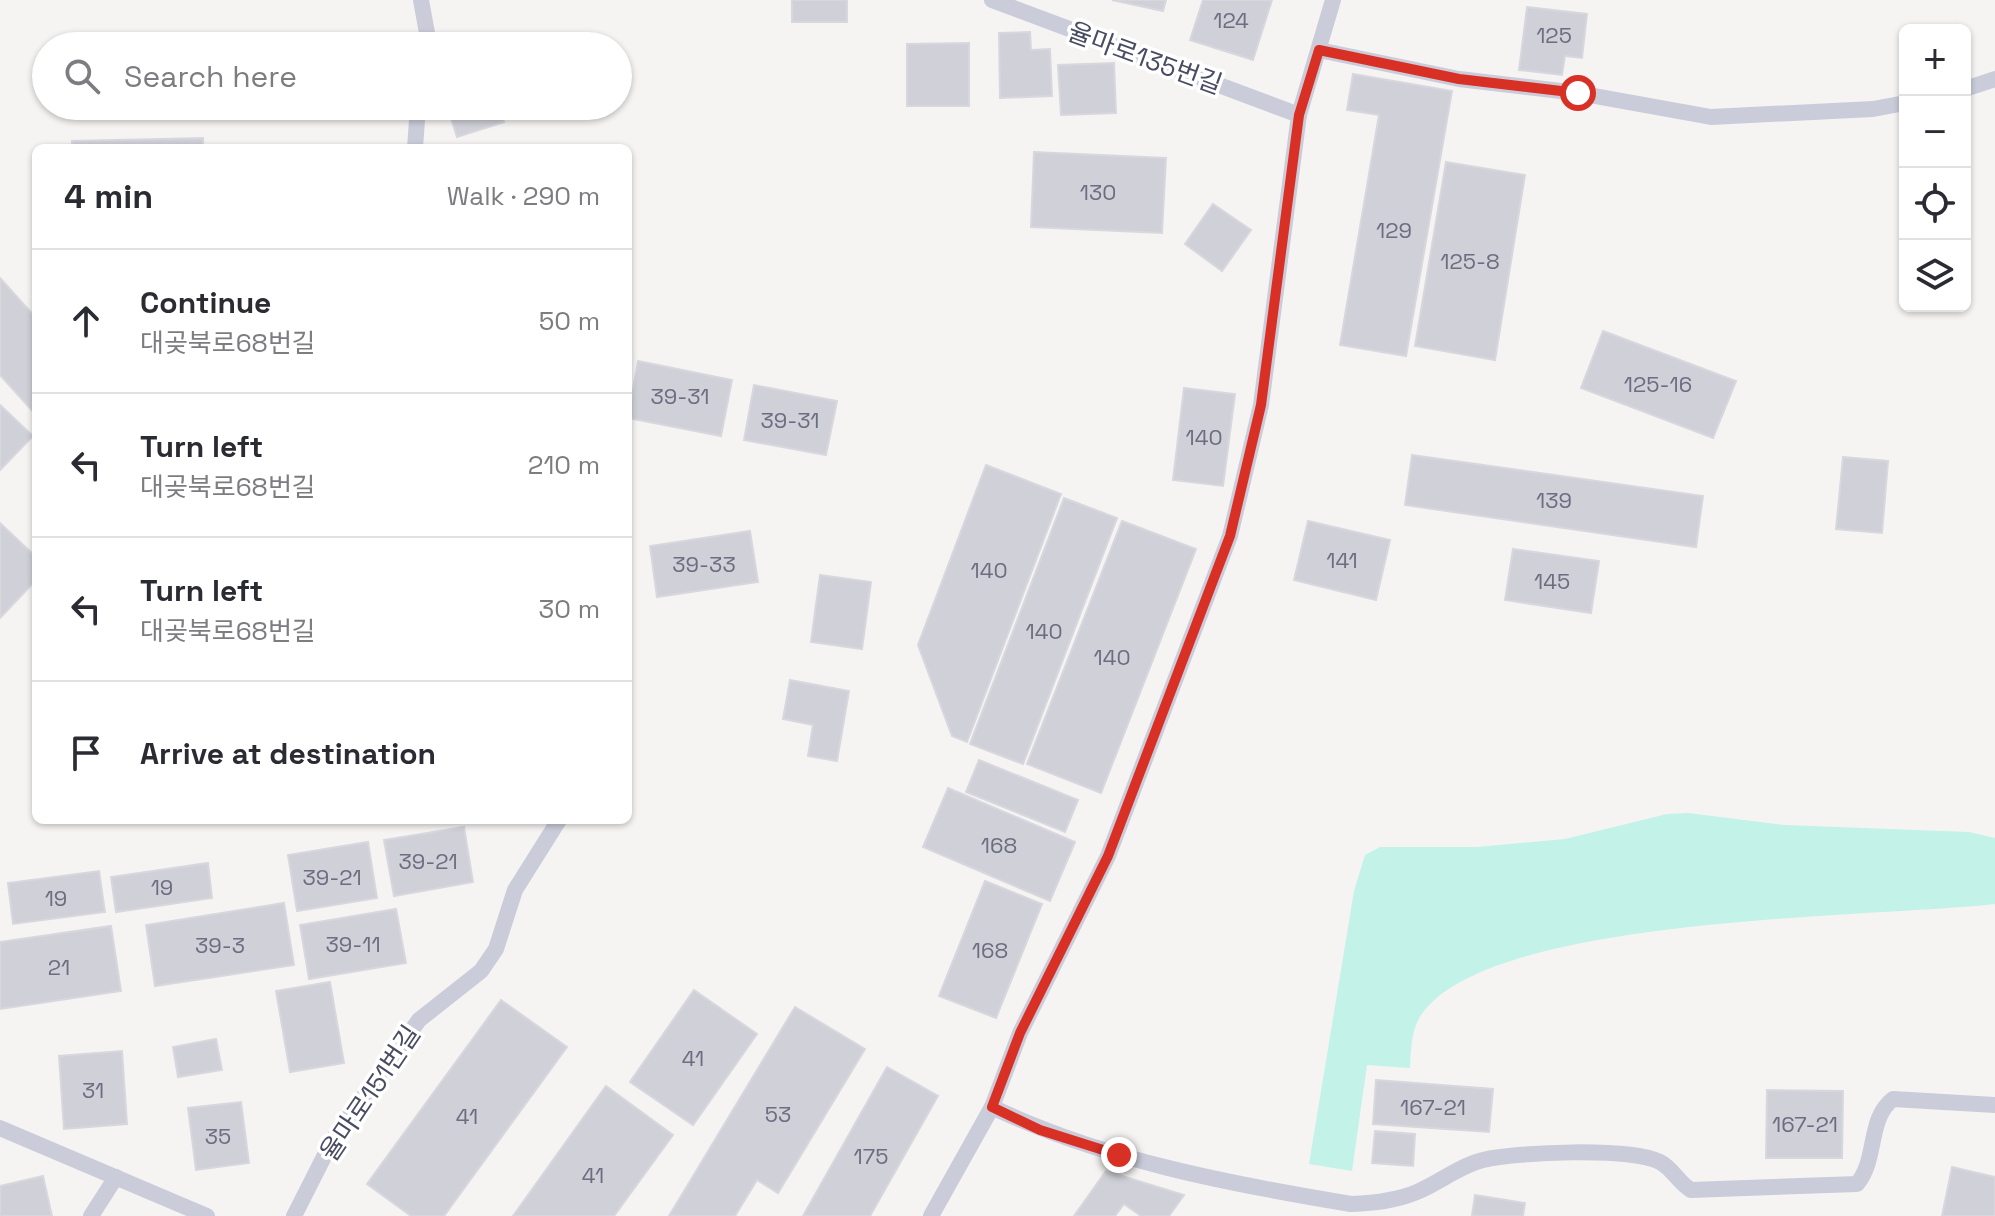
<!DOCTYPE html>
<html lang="en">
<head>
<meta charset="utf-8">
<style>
  :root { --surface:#fff; --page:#f7f7f7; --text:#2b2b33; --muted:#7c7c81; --line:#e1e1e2 }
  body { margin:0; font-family:"Space Grotesk","Noto Sans KR",sans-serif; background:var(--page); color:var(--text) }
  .controls { position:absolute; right:24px; top:24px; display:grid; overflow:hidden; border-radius:12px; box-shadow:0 2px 6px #0004 }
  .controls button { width:72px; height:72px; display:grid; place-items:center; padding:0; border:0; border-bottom:2px solid var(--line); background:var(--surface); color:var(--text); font:40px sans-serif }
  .stop { position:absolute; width:24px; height:24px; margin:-18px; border:6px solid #d93025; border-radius:50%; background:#fff }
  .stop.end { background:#d93025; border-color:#fff; box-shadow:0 2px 8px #0008 }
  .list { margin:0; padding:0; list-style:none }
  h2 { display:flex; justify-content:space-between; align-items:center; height:104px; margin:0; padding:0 32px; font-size:34px }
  h2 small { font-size:26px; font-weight:400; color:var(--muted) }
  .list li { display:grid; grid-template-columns:52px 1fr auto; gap:24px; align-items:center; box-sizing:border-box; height:144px; padding:0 32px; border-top:2px solid var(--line) }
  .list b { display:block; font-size:30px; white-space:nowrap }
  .list p { margin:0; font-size:26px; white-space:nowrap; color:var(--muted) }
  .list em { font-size:26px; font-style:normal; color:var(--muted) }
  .icon { flex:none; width:44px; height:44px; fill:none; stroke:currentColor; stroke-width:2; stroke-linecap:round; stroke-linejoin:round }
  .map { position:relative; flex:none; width:1995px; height:1216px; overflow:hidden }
  .search { position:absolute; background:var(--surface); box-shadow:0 2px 6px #0004; left:32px; top:32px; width:600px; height:88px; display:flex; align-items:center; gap:20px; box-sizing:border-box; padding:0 28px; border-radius:44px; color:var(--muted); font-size:30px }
  .panel { position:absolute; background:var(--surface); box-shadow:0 2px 6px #0004; left:32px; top:144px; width:600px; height:680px; border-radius:12px }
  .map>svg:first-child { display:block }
</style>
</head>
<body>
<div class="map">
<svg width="1995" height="1216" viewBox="0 0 1995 1216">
  <rect width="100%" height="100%" fill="#f5f4f3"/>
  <path fill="#c2f2e8" d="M1688,813L1785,825L1969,832L1995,838V904C1872,918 1499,915 1424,1011C1411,1027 1411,1048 1410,1068L1367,1065L1352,1171L1309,1164L1354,891L1365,855L1380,847H1477L1565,839L1667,814Z"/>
  <g fill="#d0d0d8" stroke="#d8d7de" stroke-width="2">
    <rect x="792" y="0" width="55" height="22"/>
    <polygon points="1112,0 1166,0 1163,11"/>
    <polygon points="1203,0 1272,0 1253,60 1190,40"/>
    <polygon points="1527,7 1587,14 1582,58 1565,56 1562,75 1519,70"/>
    <polygon points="1030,32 1031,50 1050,49 1052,96 1000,98 999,33"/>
    <polygon points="969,43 969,106 907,106 907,44"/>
    <polygon points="1114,63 1116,113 1061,115 1058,65"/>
    <polygon points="1353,74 1452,91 1406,356 1340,345 1379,115 1347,110"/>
    <polygon points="466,106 499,106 504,122 457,137 449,112"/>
    <polygon points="506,106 527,106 508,112"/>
    <polygon points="203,138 203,148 72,148 72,141"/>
    <polygon points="1034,152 1166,158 1162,233 1031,227"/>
    <polygon points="1446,162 1525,175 1495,360 1415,346"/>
    <polygon points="1213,204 1251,230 1222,271 1185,244"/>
    <polygon points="0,278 36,318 36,415 0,375"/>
    <polygon points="1603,331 1736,381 1713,438 1581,388"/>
    <polygon points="638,361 732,380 721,436 628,418"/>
    <polygon points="754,385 837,401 826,455 744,440"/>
    <polygon points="1184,388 1235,394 1223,486 1173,480"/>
    <polygon points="0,405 33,436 0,470"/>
    <polygon points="1412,455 1703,496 1696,547 1405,505"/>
    <polygon points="1843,457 1888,461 1882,533 1836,529"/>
    <polygon points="986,465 1061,494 967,742 952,736 918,645"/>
    <polygon points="1064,498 1117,518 1023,764 970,744"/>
    <polygon points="1122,521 1196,549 1101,793 1027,764"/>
    <polygon points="1308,521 1390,540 1376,600 1294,580"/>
    <polygon points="0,523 36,557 36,580 0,618"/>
    <polygon points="750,531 758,582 657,597 650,546"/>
    <polygon points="1513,549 1599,561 1591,613 1505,600"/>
    <polygon points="820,575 871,582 862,649 811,642"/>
    <polygon points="790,680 849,691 837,761 808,756 813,725 783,719"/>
    <polygon points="979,760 1078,800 1065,832 966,792"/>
    <polygon points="948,788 1075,842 1050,901 923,847"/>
    <polygon points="464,827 473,882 394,896 384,840"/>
    <polygon points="368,842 377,898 297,911 288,855"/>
    <polygon points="208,863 212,898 116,912 111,877"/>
    <polygon points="99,871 105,912 13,924 8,883"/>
    <polygon points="985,881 1042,904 996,1018 939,996"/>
    <polygon points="284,903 294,965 155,986 146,925"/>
    <polygon points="396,909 406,963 309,979 300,925"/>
    <polygon points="111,926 121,991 0,1009 0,942"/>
    <polygon points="330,982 344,1063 290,1072 276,991"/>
    <polygon points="694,990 757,1034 693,1125 630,1082"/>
    <polygon points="501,1000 567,1047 444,1216 411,1216 367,1184"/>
    <polygon points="795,1007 865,1049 778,1193 757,1180 735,1216 669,1216"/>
    <polygon points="216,1039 222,1070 178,1077 173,1047"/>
    <polygon points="122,1051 127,1124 64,1129 59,1056"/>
    <polygon points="887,1067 938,1096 870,1216 803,1216"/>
    <polygon points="1376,1080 1493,1089 1489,1132 1373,1124"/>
    <polygon points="606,1086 673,1135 614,1216 513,1216"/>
    <polygon points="1767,1090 1843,1091 1842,1158 1766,1158"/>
    <polygon points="241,1102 249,1163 196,1170 188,1108"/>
    <polygon points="1375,1131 1415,1134 1413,1166 1372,1163"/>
    <polygon points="1952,1167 1995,1177 1995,1216 1942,1216"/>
    <polygon points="1106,1171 1184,1195 1169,1216 1141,1216 1124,1204 1115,1216 1074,1216"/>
    <polygon points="43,1176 52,1216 0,1216 0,1186"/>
    <polygon points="1475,1195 1525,1203 1523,1216 1472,1216"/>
  </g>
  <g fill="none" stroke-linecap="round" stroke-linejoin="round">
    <g stroke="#caccda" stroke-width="16">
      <polyline points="421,0 427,33 426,46"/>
      <polyline points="992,0 1299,115"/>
      <path d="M1333,0L1299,115L1261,405L1230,536L1108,856L1020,1033L992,1107C1103,1160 1230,1184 1351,1204C1373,1203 1396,1201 1417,1192C1439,1183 1459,1166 1483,1160C1518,1152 1628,1147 1660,1162C1672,1168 1679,1183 1691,1190L1857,1184C1878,1159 1867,1119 1893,1099L1995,1105"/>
      <polyline points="1319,50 1459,79 1578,93 1711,117 1873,109 1905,103"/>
      <polyline points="1965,89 1995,79"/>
      <polyline points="415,148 418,106"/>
      <polyline points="0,1128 207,1216"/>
      <polyline points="91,1216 116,1177"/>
      <polyline points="294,1216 333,1139 419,1020 481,971 496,949 515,890 559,820"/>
      <polyline points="931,1216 992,1107"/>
    </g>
  </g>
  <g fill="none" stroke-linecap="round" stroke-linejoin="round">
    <polyline stroke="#d93025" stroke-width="10" points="1119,1155 1040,1130 992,1107 1020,1033 1108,856 1230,536 1261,405 1299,115 1319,50 1459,79 1578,93"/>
  </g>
  <g text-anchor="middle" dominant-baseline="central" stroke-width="7" stroke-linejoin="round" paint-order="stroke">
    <g font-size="22" fill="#6b6d80">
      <text x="1231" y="20">124</text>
      <text x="1554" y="35">125</text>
      <text x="1098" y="192">130</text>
      <text x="1394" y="230">129</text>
      <text x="1470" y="261">125-8</text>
      <text x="1658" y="384">125-16</text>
      <text x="680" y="396">39-31</text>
      <text x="790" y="420">39-31</text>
      <text x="1204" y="437">140</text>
      <text x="1554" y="500">139</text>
      <text x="1342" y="560">141</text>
      <text x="704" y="564">39-33</text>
      <text x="989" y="570">140</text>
      <text x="1552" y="581">145</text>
      <text x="1044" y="631">140</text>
      <text x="1112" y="657">140</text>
      <text x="999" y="845">168</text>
      <text x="428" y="861">39-21</text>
      <text x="332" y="877">39-21</text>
      <text x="162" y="887">19</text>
      <text x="56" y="898">19</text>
      <text x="353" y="944">39-11</text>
      <text x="220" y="945">39-3</text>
      <text x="990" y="950">168</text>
      <text x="59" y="967">21</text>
      <text x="693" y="1058">41</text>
      <text x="93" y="1090">31</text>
      <text x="1433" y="1107">167-21</text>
      <text x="778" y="1114">53</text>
      <text x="467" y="1116">41</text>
      <text x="1805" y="1124">167-21</text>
      <text x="218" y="1136">35</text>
      <text x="871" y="1156">175</text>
      <text x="593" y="1175">41</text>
    </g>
    <g font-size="26" fill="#494c62" stroke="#fff">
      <text transform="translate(1145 58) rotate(20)">율마로135번길</text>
      <text transform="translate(370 1093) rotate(-56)">율마로151번길</text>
    </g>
  </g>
</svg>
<div class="controls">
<button>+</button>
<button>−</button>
<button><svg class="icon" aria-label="locate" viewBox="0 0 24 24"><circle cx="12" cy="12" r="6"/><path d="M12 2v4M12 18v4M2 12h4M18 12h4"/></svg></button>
<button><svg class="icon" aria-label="layers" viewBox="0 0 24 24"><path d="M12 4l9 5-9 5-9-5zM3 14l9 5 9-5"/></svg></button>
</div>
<div class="stop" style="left:1578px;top:93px"></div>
<div class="stop end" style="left:1119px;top:1155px"></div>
<div class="search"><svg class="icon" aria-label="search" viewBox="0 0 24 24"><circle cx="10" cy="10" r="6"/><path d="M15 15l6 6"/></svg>Search here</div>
<section class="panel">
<h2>4 min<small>Walk · 290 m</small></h2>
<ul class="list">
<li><svg class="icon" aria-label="ahead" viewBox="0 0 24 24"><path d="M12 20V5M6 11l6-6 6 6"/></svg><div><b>Continue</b><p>대곶북로68번길</p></div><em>50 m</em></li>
<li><svg class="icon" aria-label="left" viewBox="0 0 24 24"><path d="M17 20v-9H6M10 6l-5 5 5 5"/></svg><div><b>Turn left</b><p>대곶북로68번길</p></div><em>210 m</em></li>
<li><svg class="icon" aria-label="left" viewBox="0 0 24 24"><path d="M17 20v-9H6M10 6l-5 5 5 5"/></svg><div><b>Turn left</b><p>대곶북로68번길</p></div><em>30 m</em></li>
<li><svg class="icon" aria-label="arrive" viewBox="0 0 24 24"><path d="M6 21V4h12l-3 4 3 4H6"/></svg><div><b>Arrive at destination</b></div></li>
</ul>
</section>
</div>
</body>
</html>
